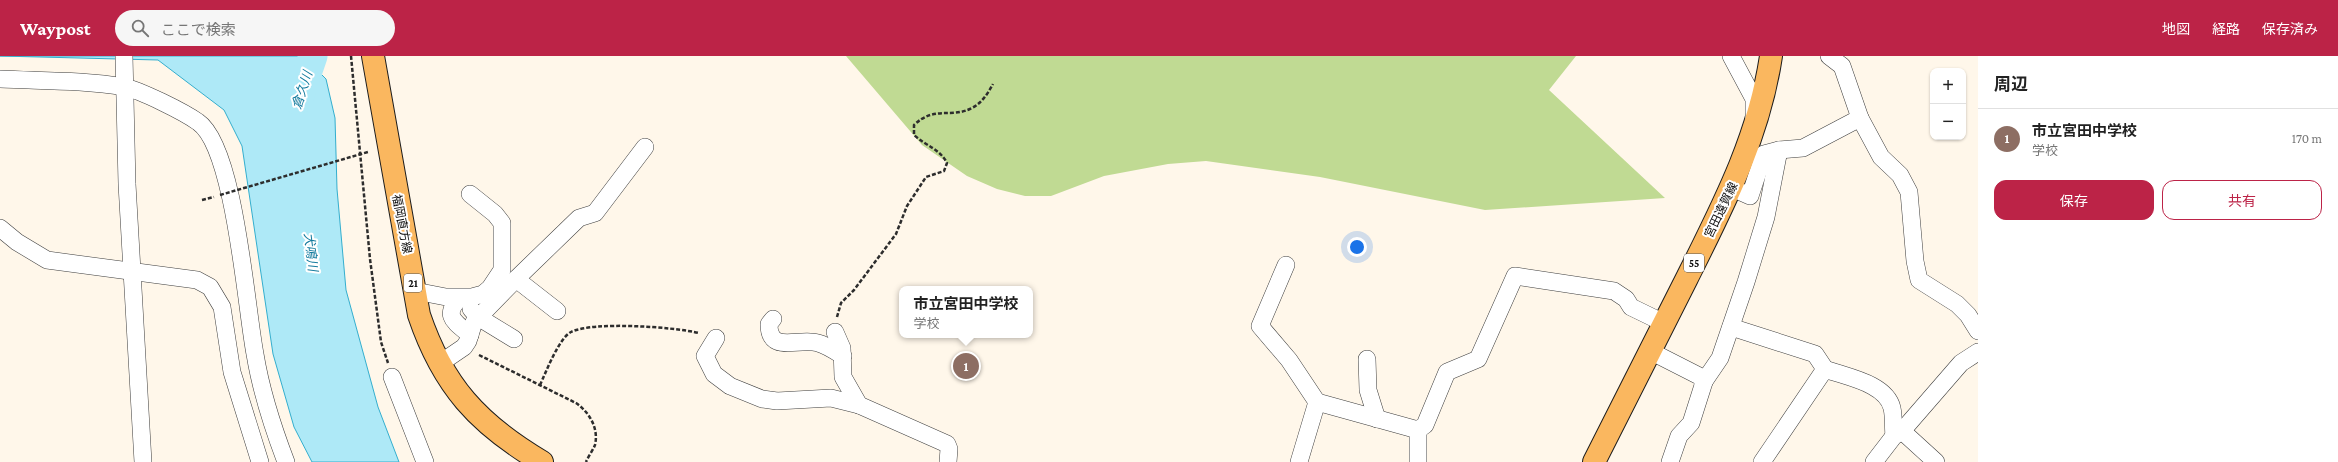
<!DOCTYPE html>
<html lang="ja">
<head>
<meta charset="utf-8">
<style>
  :root { --surface:#fff; --page:#f6f6f6; --text:#222; --muted:#767676; --line:#e0e0e0; --accent:#bc2347 }
  body { margin:0; font-family:"Crimson Pro","Noto Sans JP",serif; background:var(--page); color:var(--text) }
  .controls { position:absolute; right:12px; top:12px; display:grid; overflow:hidden; border-radius:8px; box-shadow:0 1px 3px #0004 }
  .controls button { width:36px; height:36px; display:grid; place-items:center; padding:0; border:0; border-bottom:1px solid var(--line); background:var(--surface); color:var(--text); font:20px sans-serif }
  .you { position:absolute; left:1357px; top:191px; width:14px; height:14px; margin:-10px; border:3px solid #fff; border-radius:50%; background:#1a73e8; box-shadow:0 0 0 6px #1a73e833 }
  .badge { display:grid; place-items:center; width:26px; height:26px; border-radius:50%; background:var(--accent); color:#fff; font-size:13px; font-weight:700 }
  .pin { position:absolute; translate:-50% -50%; border:2px solid #fff; box-shadow:0 1px 4px #0006 }
  .popup { position:absolute; left:899px; top:230px; width:134px; height:52px; box-sizing:border-box; display:grid; place-content:center; border-radius:8px; background:var(--surface); filter:drop-shadow(0 1px 3px #0005); font-size:13px; white-space:nowrap; color:var(--muted) }
  .popup b { font-size:15px; color:var(--text) }
  .popup::after { content:''; position:absolute; left:50%; top:100%; margin-left:-8px; border:8px solid transparent; border-top-color:var(--surface) }
  .list { margin:0; padding:0; list-style:none }
  h2 { display:flex; justify-content:space-between; align-items:center; height:52px; margin:0; padding:0 16px; font-size:17px }
  h2 small { font-size:13px; font-weight:400; color:var(--muted) }
  .list li { display:grid; grid-template-columns:26px 1fr auto; gap:12px; align-items:center; box-sizing:border-box; height:60px; padding:0 16px; border-top:1px solid var(--line) }
  .list b { display:block; font-size:15px; white-space:nowrap }
  .list p { margin:0; font-size:13px; white-space:nowrap; color:var(--muted) }
  .list em { font-size:13px; font-style:normal; color:var(--muted) }
  .actions { display:flex; gap:8px; padding:12px 16px }
  .actions a { flex:1; padding:9px 0; border:1px solid var(--accent); border-radius:12px; text-align:center; font-size:14px; color:var(--accent) }
  .actions .main { background:var(--accent); color:#fff }
  .icon { flex:none; width:22px; height:22px; fill:none; stroke:currentColor; stroke-width:2; stroke-linecap:round; stroke-linejoin:round }
  .map { position:relative; flex:none; width:1978px; height:406px; overflow:hidden }
  header { display:flex; align-items:center; gap:24px; box-sizing:border-box; height:56px; padding:0 20px; background:var(--accent); color:#fff }
  header strong { font-size:19px }
  nav { display:flex; gap:22px; margin-inline-start:auto; font-size:14px }
  .search { width:280px; height:36px; background:var(--page); display:flex; align-items:center; gap:10px; box-sizing:border-box; padding:0 14px; border-radius:22px; color:var(--muted); font-size:15px }
  main { display:flex }
  aside { flex:1; background:var(--surface) }
  .map>svg:first-child { display:block }
</style>
</head>
<body>
<header>
<strong>Waypost</strong>
<div class="search"><svg class="icon" aria-label="search" viewBox="0 0 24 24"><circle cx="10" cy="10" r="6"/><path d="M15 15l6 6"/></svg>ここで検索</div>
<nav><a>地図</a><a>経路</a><a>保存済み</a></nav>
</header>
<main>
<div class="map">
<svg width="1978" height="406" viewBox="0 0 1978 406">
  <rect width="100%" height="100%" fill="#fff7ea"/>
  <polygon fill="#c0da93" points="846,0 1576,0 1549,34 1665,142 1485,154 1320,121 1206,105 1168,108 1104,120 1051,140 1025,140 997,133 967,120 922,89"/>
  <polygon fill="#aee9f7" stroke="#34aece" points="0,0 303,0 326,23 335,62 337,133 346,234 378,351 399,406 312,406 294,371 273,298 242,90 224,54 158,4"/>
  <g fill="none" stroke-linecap="round" stroke-linejoin="round">
    <polyline stroke="#aee9f7" stroke-width="29" points="298,44 313,0"/>
    <g stroke="#3e3e3e" stroke-width="18">
      <g id="minor">
        <polyline points="124,0 127,128 143,406"/>
        <polyline points="1731,0 1754,43 1754,62"/>
        <polyline points="1829,0 1842,10 1860,62"/>
        <path d="M0,23C41,25 84,24 124,31C140,34 184,56 198,66C235,91 246,252 255,298C261,335 273,372 286,406"/>
        <polyline points="1732,132 1750,140 1764,98 1779,94 1803,92 1860,62 1881,101 1900,119 1909,136 1915,205 1919,224 1957,248 1968,259 1978,275"/>
        <polyline points="0,172 17,186 47,204 197,224 210,231 222,251 232,316 260,406"/>
        <polyline points="1286,209 1260,270 1289,304 1317,346"/>
        <polyline points="516,223 557,255"/>
        <polyline points="415,235 446,241 472,241 483,238 490,232 502,214 502,167 495,158 470,138"/>
        <path d="M460,242C442,260 455,266 470,279"/>
        <polyline points="471,253 478,261 514,283"/>
        <path d="M773,263L769,268C769,299 799,281 818,287C826,289 835,295 843,300"/>
        <polyline points="1731,271 1815,298 1825,313"/>
        <polyline points="835,276 842,292 843,321 859,349 947,388 949,393 948,406"/>
        <polyline points="716,282 705,300 714,318 730,330 762,343 777,345 831,342 859,349"/>
        <polyline points="1650,295 1705,323 1691,367 1679,380 1670,406"/>
        <polyline points="1367,303 1368,334 1377,363"/>
        <polyline points="439,308 464,291 468,285 474,266 516,223 579,162 595,157 645,91"/>
        <polyline points="392,321 425,406"/>
        <polyline points="1703,327 1720,302 1746,226 1766,161 1779,94"/>
        <polyline points="1418,374 1425,369 1447,316 1478,303 1515,220 1614,235 1626,243 1631,251 1664,267"/>
        <polyline points="1902,375 1936,406"/>
        <polyline points="1299,406 1317,346 1418,374 1418,406"/>
        <path d="M1762,406L1825,313C1846,321 1886,327 1892,352C1894,361 1893,371 1894,380"/>
        <polyline points="1874,406 1894,380 1902,375 1961,307 1978,296"/>
      </g>
    </g>
    <g stroke="#1c1c1c" stroke-width="24">
      <g id="major">
        <path d="M373,0L419,259C443,330 478,368 542,406"/>
        <path d="M1594,406C1625,345 1656,284 1687,222C1723,150 1759,81 1771,0"/>
      </g>
    </g>
    <g stroke="#2d2d2d" stroke-width="2.5" stroke-dasharray="4 2" stroke-linecap="butt">
      <polyline points="351,0 370,203 381,286 388,307"/>
      <polyline points="202,144 214,141"/>
      <path d="M837,261L841,247L854,234L896,178L907,150L926,121L944,115L947,107C940,93 926,90 914,79V69C935,49 951,63 972,52C982,47 988,37 993,28"/>
      <path d="M479,299L576,347C589,356 599,372 595,389C593,394 588,401 586,406"/>
      <path d="M540,329C546,316 559,282 571,276C593,265 674,271 699,277"/>
    </g>
    <use href="#minor" stroke="#fff" stroke-width="17"/>
    <use href="#major" stroke="#fab75f" stroke-width="22"/>
    <polyline stroke="#2d2d2d" stroke-width="2.5" stroke-dasharray="4 2" stroke-linecap="butt" points="220,139 368,96"/>
  </g>
  <g text-anchor="middle" dominant-baseline="central" stroke-width="4" stroke-linejoin="round" paint-order="stroke">
    <g fill="#fff" stroke="#545454" stroke-width="1">
      <rect x="1684" y="198" width="20" height="18" rx="3"/>
      <rect x="404" y="218" width="18" height="18" rx="3"/>
    </g>
    <g font-size="11" font-weight="bold" fill="#0b0b0b">
      <text x="1694" y="207">55</text>
      <text x="413" y="227">21</text>
    </g>
    <g font-size="12" fill="#0b0b0b" stroke="#fff">
      <text transform="translate(1721 154) rotate(-64)">宮田遠賀線</text>
      <text transform="translate(402 168) rotate(79)">福岡直方線</text>
    </g>
    <g font-size="13" font-style="italic" fill="#147b9e" stroke="#fff">
      <text transform="translate(302 34) rotate(-72)">倉久川</text>
      <text transform="translate(311 196) rotate(83)">犬鳴川</text>
    </g>
  </g>
</svg>
<div class="controls">
<button>+</button>
<button>−</button>
</div>
<div class="you"></div>
<div class="pin badge" style="left:966px;top:310px;background:#8d6e63">1</div>
<div class="popup"><b>市立宮田中学校</b>学校</div>
</div>
<aside>
<h2>周辺<small></small></h2>
<ul class="list">
<li><span class="badge" style="background:#8d6e63">1</span><div><b>市立宮田中学校</b><p>学校</p></div><em>170 m</em></li>
</ul>
<div class="actions"><a class="main">保存</a><a>共有</a></div>
</aside>
</main>
</body>
</html>
